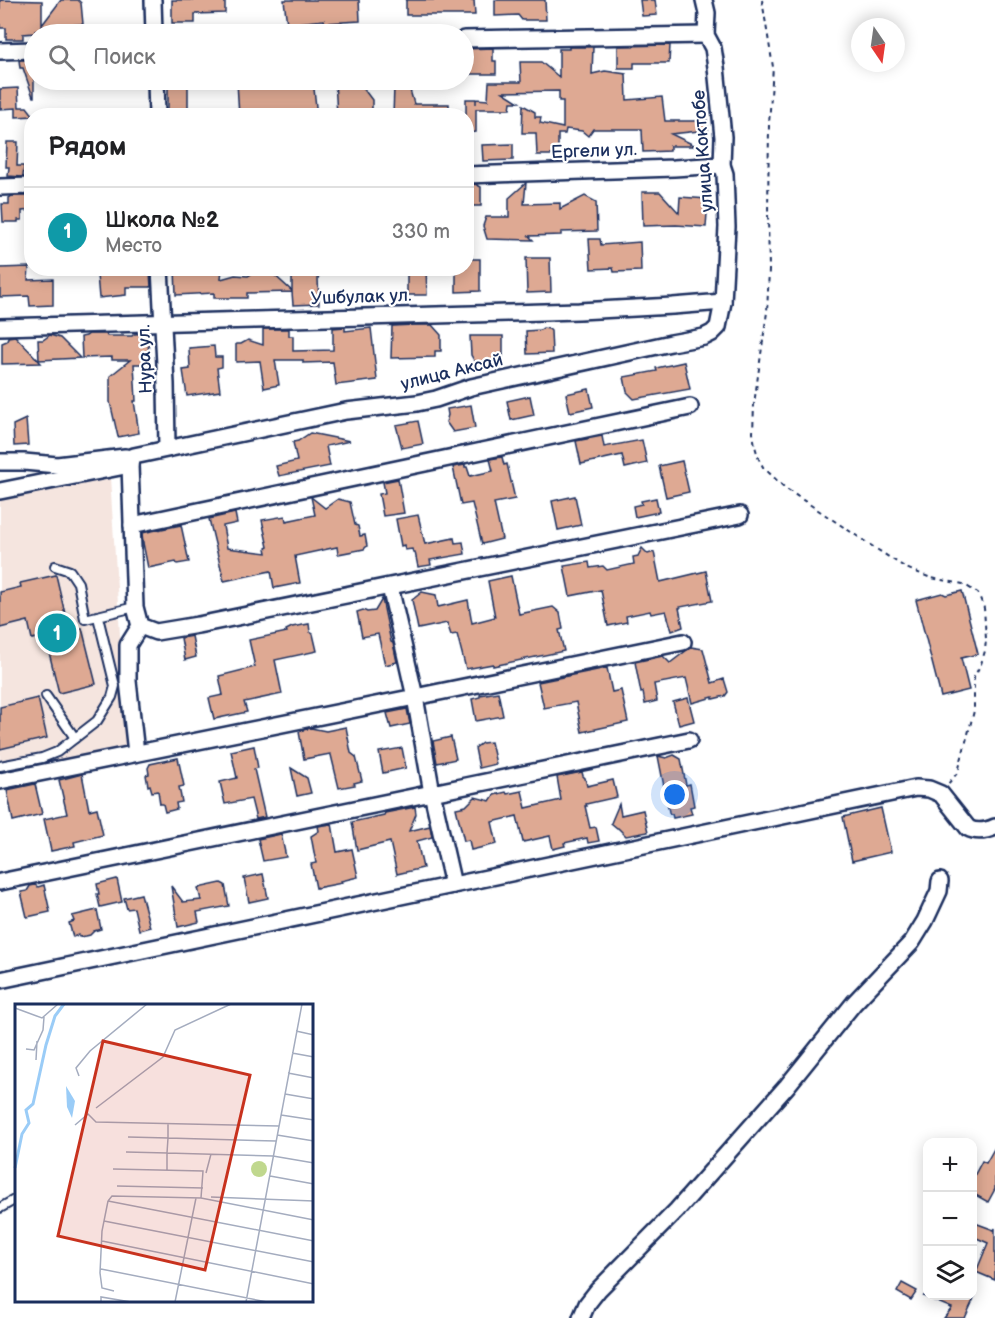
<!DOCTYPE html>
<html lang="ru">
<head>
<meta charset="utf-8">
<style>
  :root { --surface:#fff; --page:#f2f2f2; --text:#202124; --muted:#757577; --line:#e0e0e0; --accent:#c8321e }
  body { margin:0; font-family:"Balsamiq Sans",sans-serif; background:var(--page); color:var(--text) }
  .controls { position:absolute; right:18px; bottom:18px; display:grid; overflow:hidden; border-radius:12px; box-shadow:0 3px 15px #0003 }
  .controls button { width:54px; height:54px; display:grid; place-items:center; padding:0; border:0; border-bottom:2px solid var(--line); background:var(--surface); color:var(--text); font:30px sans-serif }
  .compass { position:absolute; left:851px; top:18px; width:54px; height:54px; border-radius:50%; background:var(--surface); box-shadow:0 3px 15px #0003; rotate:167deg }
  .you { position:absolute; left:675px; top:795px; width:21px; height:21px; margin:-15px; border:4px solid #fff; border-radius:50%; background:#1a73e8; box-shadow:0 0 0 9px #1a73e833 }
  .badge { display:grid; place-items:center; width:39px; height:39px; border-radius:50%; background:var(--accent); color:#fff; font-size:20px; font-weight:700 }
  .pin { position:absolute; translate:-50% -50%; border:3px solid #fff; box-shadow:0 2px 6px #0006 }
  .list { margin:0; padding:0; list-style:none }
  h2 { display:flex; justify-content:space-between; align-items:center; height:78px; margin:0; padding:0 24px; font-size:26px }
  h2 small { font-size:20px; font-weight:400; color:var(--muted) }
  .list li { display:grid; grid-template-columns:39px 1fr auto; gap:18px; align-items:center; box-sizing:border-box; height:90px; padding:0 24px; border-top:2px solid var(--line) }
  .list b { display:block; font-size:22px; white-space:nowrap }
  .list p { margin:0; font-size:20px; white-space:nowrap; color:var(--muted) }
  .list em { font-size:20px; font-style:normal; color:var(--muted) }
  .icon { flex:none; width:33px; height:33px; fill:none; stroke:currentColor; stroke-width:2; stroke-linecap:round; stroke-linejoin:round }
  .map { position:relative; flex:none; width:995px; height:1318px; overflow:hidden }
  .search { position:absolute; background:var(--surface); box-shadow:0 3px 15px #0003; left:24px; top:24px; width:450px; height:66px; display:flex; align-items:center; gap:15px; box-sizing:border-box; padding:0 21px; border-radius:33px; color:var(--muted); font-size:22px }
  .panel { position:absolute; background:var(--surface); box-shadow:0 3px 15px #0003; left:24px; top:108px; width:450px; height:168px; border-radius:24px }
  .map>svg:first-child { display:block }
</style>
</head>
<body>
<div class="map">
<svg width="995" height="1318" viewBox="0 0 995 1318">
  <rect width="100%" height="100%" fill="#fff"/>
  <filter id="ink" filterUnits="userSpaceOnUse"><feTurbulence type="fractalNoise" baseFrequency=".0167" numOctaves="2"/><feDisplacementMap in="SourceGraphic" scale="12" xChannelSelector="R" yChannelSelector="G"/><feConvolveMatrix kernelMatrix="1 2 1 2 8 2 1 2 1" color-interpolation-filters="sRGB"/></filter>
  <g filter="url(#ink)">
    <polygon fill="#f5e5df" points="110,477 127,746 0,772 0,500"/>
    <g fill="#dea993" stroke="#1b2f5e" stroke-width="1.5">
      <polygon points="0,0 42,1 42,25 61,0 78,0 81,3 83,24 42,27 42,30 35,31 35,33 23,34 23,39 6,39 6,28 0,28"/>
      <polygon points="172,0 225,0 225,13 195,14 195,23 172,23"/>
      <polygon points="284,0 359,0 360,21 325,23 324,20 287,24"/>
      <polygon points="406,0 474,0 475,15 406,15"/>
      <polygon points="495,0 545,0 546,20 522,20 518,15 495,16"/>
      <polygon points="640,0 655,0 657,15 642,16"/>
      <polygon points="670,45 669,63 634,63 634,68 618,68 618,46"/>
      <polygon points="569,47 593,47 592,74 605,71 626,74 627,100 662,97 665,121 694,121 707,120 708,130 671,134 696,146 670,146 670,151 643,152 642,129 593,129 588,136 582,131 566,129 565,134 558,134 558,155 537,155 536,133 522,133 523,105 535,112 535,117 541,117 540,123 563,128 563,101 559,101 559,91 503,92 519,102 511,102 510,109 476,109 476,132 466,133 466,99 476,99 476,104 476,99 488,100 489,82 521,82 520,62 541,62 559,77 559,49 569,49"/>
      <polygon points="493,48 493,61 496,61 496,74 464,74 464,49"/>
      <polygon points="19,60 34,60 34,97 33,97 23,68 20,68"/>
      <polygon points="262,80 313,80 317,116 239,116 237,82"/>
      <polygon points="335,80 357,80 372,100 372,116 337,116"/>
      <polygon points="408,83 414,104 449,104 449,116 393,116 394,87"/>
      <rect x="168" y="84" width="20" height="26"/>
      <polygon points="18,88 19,107 27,107 34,116 16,117 16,108 0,109 0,89"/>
      <polygon points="7,142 18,142 17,166 24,166 23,177 8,176 9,167 6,167"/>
      <polygon points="513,144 513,160 483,161 482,145"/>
      <polygon points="526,183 524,204 560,203 560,209 585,196 596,202 597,231 561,232 561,235 529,236 533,240 487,239 483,226 486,217 509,217 509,198"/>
      <polygon points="475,184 481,187 481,206 466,206 466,187"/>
      <polygon points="642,192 660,192 679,213 680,197 708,199 706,227 676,225 643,226"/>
      <polygon points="12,196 32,196 32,210 22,211 22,220 18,220 18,222 3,222 2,204 9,204 9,198"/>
      <polygon points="589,239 600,239 601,245 640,242 641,271 614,272 613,268 591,269"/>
      <polygon points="526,258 550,258 551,292 527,293"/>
      <polygon points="466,259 480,259 480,291 456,292 456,268 466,268"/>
      <polygon points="29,267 28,280 53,279 53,305 30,306 29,296 0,297 0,268"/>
      <polygon points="175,268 222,268 221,279 235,275 248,276 256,271 261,270 266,272 271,272 292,291 292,276 298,276 297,268 323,268 318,278 319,304 293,305 292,292 247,293 247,298 214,298 214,293 176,295"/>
      <polygon points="414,268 426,268 427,295 407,295 407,272"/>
      <polygon points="135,269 135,272 150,272 151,287 126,287 126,295 99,298 97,275 106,270 110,272"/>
      <polygon points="414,325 432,325 441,335 441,351 435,351 435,357 391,358 392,326"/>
      <polygon points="345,327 345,331 371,328 377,380 336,385 333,362 303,363 303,360 275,360 279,385 264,388 260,361 236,362 236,344 241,344 248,340 263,345 263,329 289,329 289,336 293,336 293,351 333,350 333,328"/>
      <polygon points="543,328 549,329 551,331 552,353 527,354 526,331 540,330"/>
      <polygon points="148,333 149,364 134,364 136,401 134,401 139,433 118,437 110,402 110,376 130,360 112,360 112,357 82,358 81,337 86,336 89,334 106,334 107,336 132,336 134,334"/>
      <polygon points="50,335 60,338 80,358 39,360 38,340 43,340"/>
      <polygon points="15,336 41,363 2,364 2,343 7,341 8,337"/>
      <polygon points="470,336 503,336 503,362 475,362 471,355"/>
      <polygon points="214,346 215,357 222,357 222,367 217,368 220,391 187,396 183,370 190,369 189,348"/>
      <polygon points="684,362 690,389 634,399 627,392 624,377 657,371 656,368"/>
      <polygon points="589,389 593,407 570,412 566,394"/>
      <polygon points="530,396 534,415 511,420 507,401"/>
      <polygon points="471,405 475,428 453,432 446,422 448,415 447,409"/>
      <polygon points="26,419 28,445 14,446 13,425"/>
      <polygon points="418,421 423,444 402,448 396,425"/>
      <polygon points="310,433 350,441 326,446 330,466 279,476 276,466 297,461 293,442 298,441"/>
      <polygon points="602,436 604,447 642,440 647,463 625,468 622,455 581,464 576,441"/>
      <polygon points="502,457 504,465 507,464 515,499 494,503 502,539 482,544 472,503 461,505 453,467 465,465 465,467 467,467 470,476 493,471 490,459"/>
      <polygon points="682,461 689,492 666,497 659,466"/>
      <polygon points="398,479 404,513 383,516 379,494 385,493 383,482"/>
      <polygon points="575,496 581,525 558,530 552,501"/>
      <polygon points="311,497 325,508 338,499 350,502 355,525 358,526 360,536 365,535 367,546 364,549 338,554 337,547 295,556 300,583 274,588 271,571 224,581 209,519 235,513 237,523 223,526 227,548 267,553 266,548 268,547 262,520 285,516 286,521 315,515"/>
      <polygon points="656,498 659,512 635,517 633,506 642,504 641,501"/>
      <polygon points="418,515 425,544 454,538 455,543 463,542 465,554 430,560 431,565 418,567 415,552 413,552 412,549 405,550 404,545 401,546 396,519"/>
      <polygon points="181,525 189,562 177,564 176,562 148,568 143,543 142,533"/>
      <polygon points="642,548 648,554 654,552 660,582 706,571 712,601 680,607 680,608 679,608 683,627 672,631 666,611 651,614 650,611 626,616 627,622 608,626 601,590 570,596 564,566 589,562 590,568 603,566 607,570 634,564 633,557 638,556"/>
      <polygon points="56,575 69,631 82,628 96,684 59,693 45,636 32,639 28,621 0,628 0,592 21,587 20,583"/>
      <polygon points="511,576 519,614 553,607 560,613 563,629 559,630 564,651 493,666 493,664 466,669 457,634 451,635 447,623 418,629 412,600 422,592 436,595 438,607 468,600 472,623 495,617 488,581"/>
      <polygon points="962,591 978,654 961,658 969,690 941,697 916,600 942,593 946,595"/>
      <polygon points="382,599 391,642 393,643 397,662 385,665 378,634 362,637 357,612 363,610 367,612 375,611"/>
      <polygon points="309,624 310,632 313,634 317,651 275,660 282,694 244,702 247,712 214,719 209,698 223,695 219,676 255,667 249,640 287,632 286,630 292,627"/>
      <polygon points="192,636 196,657 185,660 181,638"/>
      <polygon points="691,647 703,649 712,683 724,679 728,692 725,696 713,699 713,697 692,703 686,678 654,684 657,701 645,704 643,692 641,693 635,662 663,656 670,663"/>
      <polygon points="607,668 612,692 621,690 628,722 582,732 576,702 544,708 538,682"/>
      <polygon points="498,692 503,716 476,721 472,699 480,697 480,695"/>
      <polygon points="38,698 47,738 0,749 0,707"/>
      <polygon points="688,698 694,721 679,725 673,702"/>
      <polygon points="407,709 410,724 391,728 387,713"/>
      <polygon points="346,727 351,753 356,757 362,781 354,783 355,785 339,788 331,755 330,754 304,759 299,732 303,730 311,728 326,731"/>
      <polygon points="451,737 456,759 437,763 433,741"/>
      <polygon points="491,742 496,764 479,768 475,748 482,743"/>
      <polygon points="254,746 258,768 254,769 265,817 256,819 251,799 225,804 220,782 237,778 231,751"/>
      <polygon points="402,748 406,768 383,773 379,752"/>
      <polygon points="674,755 681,759 686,785 690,784 694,806 690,807 692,814 673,818 672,814 670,814 669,812 658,756 666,758"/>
      <polygon points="178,758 184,786 179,787 182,802 176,803 177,809 165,812 163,804 160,804 158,791 152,792 150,785 148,786 146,775 149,774 148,768 150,764"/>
      <polygon points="291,768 307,778 311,793 297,796"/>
      <polygon points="582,772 583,776 585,778 587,786 613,780 617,797 586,804 587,806 585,806 590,828 596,827 599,841 588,843 587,838 564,843 565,846 553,849 550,836 523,842 517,816 492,822 497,844 471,850 469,840 464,841 456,808 466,806 475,797 490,801 494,795 506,792 507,794 522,791 526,808 561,800 557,777"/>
      <polygon points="82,774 89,810 97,808 103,835 74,842 75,846 51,851 44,819 67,814 59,780"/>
      <polygon points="35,784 42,814 13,821 7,790"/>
      <polygon points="619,804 621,815 643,810 648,832 626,836 618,828 617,828 611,823"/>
      <polygon points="415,807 416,814 409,831 430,826 432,837 417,841 423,868 397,874 390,842 357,850 352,822 384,815 385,813"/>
      <polygon points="881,808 891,852 852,861 843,817"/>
      <polygon points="332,824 337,852 352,849 358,877 341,881 342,883 316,888 311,864 316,863 311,836 319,831 318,826"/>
      <polygon points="281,834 286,857 263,861 258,839"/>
      <polygon points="263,874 268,898 249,902 244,878"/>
      <polygon points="117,879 122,902 100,907 97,894 99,894 97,884"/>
      <polygon points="221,883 225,885 229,906 197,912 199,922 178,927 171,886 183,902 201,900 198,888"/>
      <polygon points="35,885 38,887 44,885 50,912 27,917 21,892 27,891 30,886"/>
      <polygon points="141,894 150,927 139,930 134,908 127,909 124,898"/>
      <polygon points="97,910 101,929 94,931 90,935 86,936 79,937 78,935 73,937 69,923 74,921 72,916"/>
      <polygon points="995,1147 995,1189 988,1202 972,1193 972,1180 982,1161 986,1163"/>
      <polygon points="975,1223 994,1230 995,1228 995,1280 976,1272 988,1243 972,1236 972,1229"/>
      <polygon points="902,1283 917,1291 911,1300 897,1292"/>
      <polygon points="923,1296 975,1296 965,1318 944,1318 952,1308"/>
    </g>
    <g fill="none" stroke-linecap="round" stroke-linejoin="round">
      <g stroke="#1b2f5e" stroke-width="12">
        <g id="service">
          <polyline points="55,566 70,571 78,583 85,619 135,607"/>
          <polyline points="46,696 75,738"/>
          <polyline points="0,766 42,758 57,752 97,721 112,697 115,686 98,617"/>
          <polyline points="0,1208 16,1199"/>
        </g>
      </g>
      <g stroke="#1b2f5e" stroke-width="20">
        <g id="minor">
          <polyline points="153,0 154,34"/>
          <polyline points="464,39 706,35"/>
          <polyline points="0,51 34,50"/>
          <polyline points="156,80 157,116"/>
          <polyline points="466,175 674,168 722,165"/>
          <polyline points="0,187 32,186"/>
          <polyline points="160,268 166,384 167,448"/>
          <polyline points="0,327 579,311 673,306 723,302"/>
          <polyline points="131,458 130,465 135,607 140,626 156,632 198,625 740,515"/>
          <polyline points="0,462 24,462 57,465 125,457 131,458 134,456 346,411 417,403 436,399 471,387 671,343 704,337 712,333 718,327 723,302 727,227 725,174 722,165 723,137 716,67 713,48 706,35 707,13 704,0"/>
          <polyline points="0,491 130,465"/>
          <polyline points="132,525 690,407"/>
          <polyline points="683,642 415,697 432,793 689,740"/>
          <polyline points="136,753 128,681 128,645 140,626"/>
          <polyline points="0,781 415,697 390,587"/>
          <polyline points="0,882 432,793 453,885"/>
          <path d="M0,980L916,788L929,789L941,794L968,828C977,833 986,831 995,827"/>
          <polyline points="581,1318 587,1304 598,1290 677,1210 787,1086 854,1003 912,942 925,921 939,891 940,881"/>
        </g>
      </g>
      <polyline stroke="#1b2f5e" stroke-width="2" stroke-dasharray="4.5 4.5" stroke-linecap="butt" points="762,0 773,67 769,124 768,214 769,270 767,312 754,404 753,433 755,446 758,457 763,467 785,488 878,550 906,568 931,578 963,584 978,593 984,608 986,639 985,651 981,664 974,677 974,711 958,772 948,784"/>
      <use href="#service" stroke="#fff" stroke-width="8"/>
      <use href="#minor" stroke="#fff" stroke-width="15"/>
    </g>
  </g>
  <g text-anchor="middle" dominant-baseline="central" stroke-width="4.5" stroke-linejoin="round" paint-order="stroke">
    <g font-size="18" fill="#1b2f5e" stroke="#fff">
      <text transform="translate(594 151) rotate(-2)">Ергели ул.</text>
      <text transform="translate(703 151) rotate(-94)">улица Коктобе</text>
      <text transform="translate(361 297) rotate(-2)">Ушбулак ул.</text>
      <text transform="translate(145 359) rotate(-92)">Нура ул.</text>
      <text transform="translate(452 372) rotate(-14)">улица Аксай</text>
    </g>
  </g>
  <g transform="translate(15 1004)">
    <rect width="298" height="298" fill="#fff"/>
    <path d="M236 165a8 8 0 1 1 16 0a8 8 0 1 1-16 0Z" fill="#c0d88e"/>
    <path d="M51,82L60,97L57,114L52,103Z" fill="#9accf7"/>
    <path fill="none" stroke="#9accf7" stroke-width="3" d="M0,164L7,130L14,119L11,106L18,100L31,41L40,12L49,0"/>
    <path fill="none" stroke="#a4acbf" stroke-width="1.5" d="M0,4L27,14L43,0M281,27L299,31M11,45L19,46L28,26L29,13M277,49L299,53M21,56L22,37M273,69L299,74M64,72L61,64L75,47L132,0M270,90L299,95M81,104L148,53L160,26L216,0M266,111L299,116M153,120V134L261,137M60,121L73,110L81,118L264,122M262,131L299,137M111,148L152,149L153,134L113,133M98,165L188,167L186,194M152,166V149L258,152L299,159M191,169L196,150M255,172L299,180M102,182L188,184M196,193L299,197M93,197L97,192L186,194L299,216M93,197L299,237M93,197L87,227L85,269L87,284L99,287M89,217L299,258M87,237L299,280M86,265L252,298M86,298V293L116,298M160,298L181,194M231,298L287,0"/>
    <path fill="#c8321e" fill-opacity="0.15" stroke="#c8321e" stroke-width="3" d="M88,37L235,71L190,266L43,232Z"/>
    <rect width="298" height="298" fill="none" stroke="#1b2f5e" stroke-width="3"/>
  </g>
</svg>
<div class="controls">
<button>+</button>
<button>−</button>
<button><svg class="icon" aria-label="layers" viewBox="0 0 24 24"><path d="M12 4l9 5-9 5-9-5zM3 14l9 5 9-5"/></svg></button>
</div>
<svg class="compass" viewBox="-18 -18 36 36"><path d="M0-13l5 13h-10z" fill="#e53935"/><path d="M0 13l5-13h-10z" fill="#757577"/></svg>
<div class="you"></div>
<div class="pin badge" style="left:57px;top:633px;background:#0f9aa8">1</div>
<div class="search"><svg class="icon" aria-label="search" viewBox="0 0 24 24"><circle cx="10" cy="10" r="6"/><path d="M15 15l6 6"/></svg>Поиск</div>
<section class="panel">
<h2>Рядом<small></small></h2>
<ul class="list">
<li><span class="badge" style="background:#0f9aa8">1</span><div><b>Школа №2</b><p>Место</p></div><em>330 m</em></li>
</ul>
</section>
</div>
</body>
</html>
